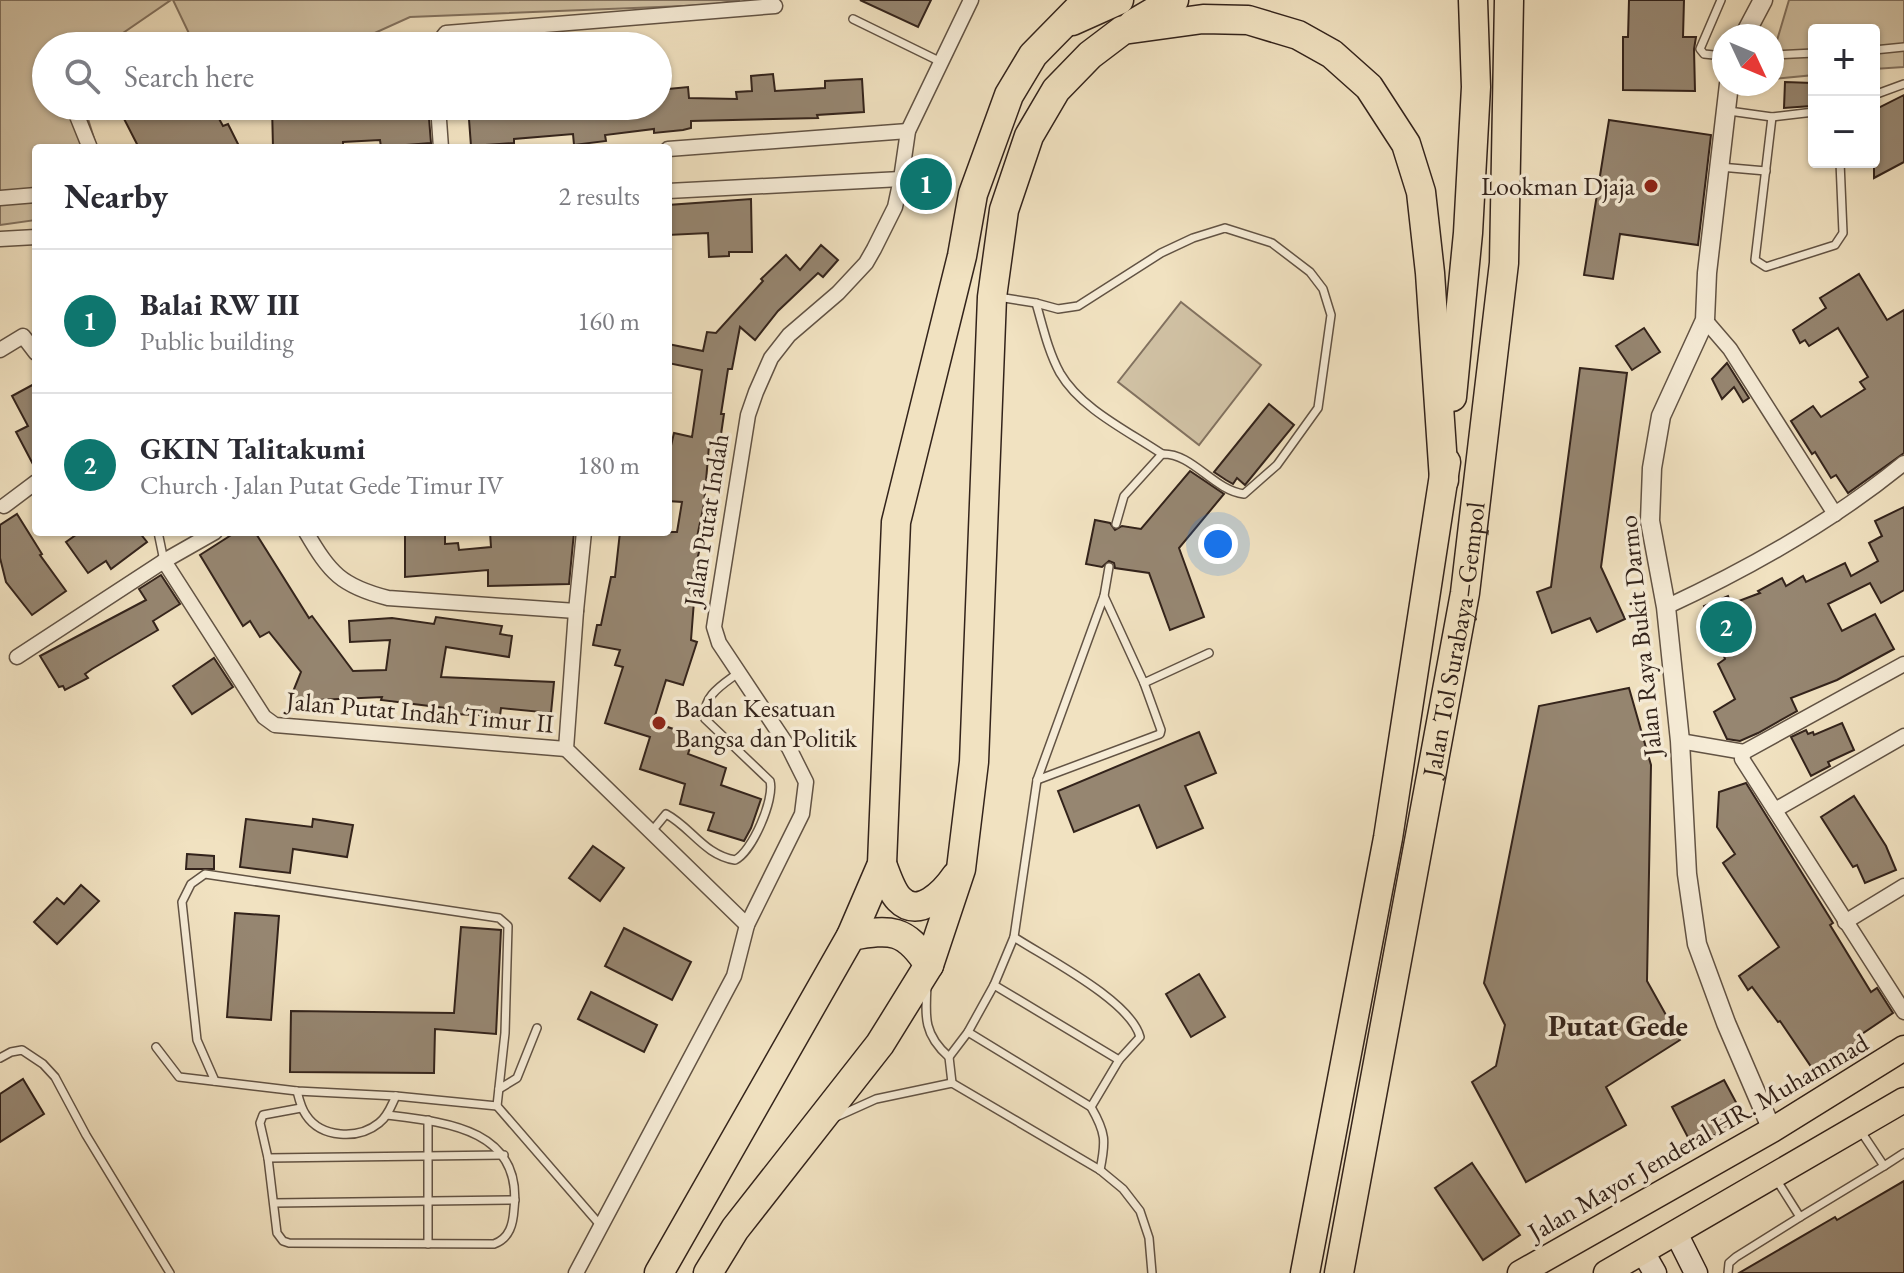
<!DOCTYPE html>
<html lang="en">
<head>
<meta charset="utf-8">
<style>
  :root { --surface:#fff; --page:#f2f2f3; --text:#2b2b33; --muted:#7c7c81; --line:#e1e1e2; --accent:#0f766e }
  body { margin:0; font-family:"EB Garamond",serif; background:var(--page); color:var(--text) }
  .controls { position:absolute; right:24px; top:24px; display:grid; overflow:hidden; border-radius:8px; box-shadow:0 2px 6px #0004 }
  .controls button { width:72px; height:72px; display:grid; place-items:center; padding:0; border:0; border-bottom:2px solid var(--line); background:var(--surface); color:var(--text); font:40px sans-serif }
  .compass { position:absolute; left:1712px; top:24px; width:72px; height:72px; border-radius:50%; background:var(--surface); box-shadow:0 2px 6px #0004; rotate:134deg }
  .you { position:absolute; left:1218px; top:544px; width:28px; height:28px; margin:-20px; border:6px solid #fff; border-radius:50%; background:#1a73e8; box-shadow:0 0 0 12px #1a73e833 }
  .badge { display:grid; place-items:center; width:52px; height:52px; border-radius:50%; background:var(--accent); color:#fff; font-size:26px; font-weight:700 }
  .pin { position:absolute; translate:-50% -50%; border:4px solid #fff; box-shadow:0 2px 8px #0006 }
  .list { margin:0; padding:0; list-style:none }
  h2 { display:flex; justify-content:space-between; align-items:center; height:104px; margin:0; padding:0 32px; font-size:34px }
  h2 small { font-size:26px; font-weight:400; color:var(--muted) }
  .list li { display:grid; grid-template-columns:52px 1fr auto; gap:24px; align-items:center; box-sizing:border-box; height:144px; padding:0 32px; border-top:2px solid var(--line) }
  .list b { display:block; font-size:30px; white-space:nowrap }
  .list p { margin:0; font-size:26px; white-space:nowrap; color:var(--muted) }
  .list em { font-size:26px; font-style:normal; color:var(--muted) }
  .icon { flex:none; width:44px; height:44px; fill:none; stroke:currentColor; stroke-width:2; stroke-linecap:round; stroke-linejoin:round }
  .map { position:relative; flex:none; width:1904px; height:1273px; overflow:hidden }
  .search { position:absolute; background:var(--surface); box-shadow:0 2px 6px #0004; left:32px; top:32px; width:640px; height:88px; display:flex; align-items:center; gap:20px; box-sizing:border-box; padding:0 28px; border-radius:44px; color:var(--muted); font-size:30px }
  .panel { position:absolute; background:var(--surface); box-shadow:0 2px 6px #0004; left:32px; top:144px; width:640px; height:392px; border-radius:8px }
  .map>svg:first-child { display:block }
</style>
</head>
<body>
<div class="map">
<svg width="1904" height="1273" viewBox="0 0 1904 1273">
  <rect width="100%" height="100%" fill="#f1e2c1"/>
  <filter id="stains"><feTurbulence type="fractalNoise" baseFrequency=".0025" numOctaves="4"/><feColorMatrix values="0 0 0 0 .2 0 0 0 0 .09 0 0 0 0 .02 0 0 0 .5 -.17"/></filter>
  <radialGradient id="worn" r=".72"><stop offset=".6" stop-color="#630" stop-opacity="0"/><stop offset="1" stop-color="#630" stop-opacity=".3"/></radialGradient>
  <g fill="#d1c2a5" stroke="#827260" stroke-width="2">
    <polygon points="0,0 171,0 104,46 46,46 46,106 84,106 97,148 36,148 36,220 0,225"/>
    <polygon points="173,0 740,0 709,5 410,17 346,46 195,46"/>
    <polygon points="1789,0 1904,0 1904,67 1874,69 1874,30 1814,30 1814,75 1772,79 1772,57"/>
    <polygon points="1181,302 1261,365 1199,445 1118,382"/>
  </g>
  <g fill="#968671" stroke="#33231b" stroke-width="2">
    <polygon points="860,0 931,0 918,27"/>
    <polygon points="1629,0 1684,0 1683,37 1696,37 1694,49 1695,91 1623,90 1623,37 1628,37"/>
    <polygon points="773,74 775,91 825,88 825,81 862,79 864,112 817,115 818,118 691,121 691,128 683,130 654,133 654,129 605,135 606,141 574,145 573,134 514,139 514,143 471,146 468,106 602,106 602,109 658,106 658,90 688,87 689,98 737,99 736,92 752,91 751,76"/>
    <polygon points="1785,82 1812,83 1811,106 1784,108"/>
    <polygon points="1904,95 1904,162 1874,178 1874,110"/>
    <polygon points="135,106 212,106 223,126 228,124 240,148 139,148 121,113"/>
    <polygon points="272,106 428,106 431,143 381,147 380,140 343,142 343,146 329,148 273,148"/>
    <polygon points="1609,120 1711,135 1698,245 1620,234 1613,279 1584,275"/>
    <polygon points="920,167 940,173 932,200 912,194"/>
    <polygon points="751,199 752,252 729,252 729,256 709,257 708,233 668,235 668,205"/>
    <polygon points="821,245 838,260 823,277 818,273 778,311 755,340 740,327 732,369 728,369 721,414 724,414 719,448 709,446 704,504 696,542 701,544 690,588 695,588 691,640 697,642 683,685 666,680 653,722 694,736 688,754 726,768 721,785 761,799 751,828 744,841 708,830 714,813 680,804 685,784 640,769 650,737 605,723 623,667 615,665 620,650 593,645 597,625 601,625 611,577 615,577 620,532 677,532 682,502 668,501 668,450 670,450 674,433 692,437 702,370 668,363 668,344 703,351 707,332 716,333 763,281 761,279 786,255 800,270"/>
    <polygon points="1859,274 1887,320 1904,310 1904,453 1848,493 1836,475 1831,478 1815,452 1812,454 1791,421 1813,406 1821,417 1865,389 1860,382 1868,377 1838,328 1809,346 1805,340 1800,343 1793,330 1826,308 1820,298"/>
    <polygon points="1644,328 1660,352 1632,370 1616,346"/>
    <polygon points="1727,363 1749,398 1743,402 1734,387 1722,399 1712,379"/>
    <polygon points="1580,368 1627,373 1601,567 1625,619 1597,632 1590,618 1552,633 1537,592 1551,587"/>
    <polygon points="36,383 36,470 16,432 28,426 12,396"/>
    <polygon points="1269,404 1294,425 1245,485 1237,478 1233,484 1226,480 1214,472"/>
    <polygon points="1190,471 1224,494 1179,548 1204,617 1170,630 1149,573 1115,568 1114,563 1109,561 1102,567 1086,564 1095,520 1110,523 1115,530 1122,526 1141,529"/>
    <polygon points="1904,507 1904,590 1881,603 1870,583 1828,604 1842,631 1875,614 1894,649 1837,680 1791,698 1797,711 1758,733 1740,741 1727,739 1714,712 1735,699 1718,664 1725,659 1704,606 1728,596 1731,604 1760,593 1758,591 1782,578 1786,586 1803,576 1806,582 1845,563 1851,576 1878,561 1869,543 1882,536 1875,521"/>
    <polygon points="17,514 42,554 40,555 66,591 32,615 6,582 0,558 0,525"/>
    <polygon points="80,532 139,532 147,542 111,569 106,561 88,573 66,542"/>
    <polygon points="236,532 255,532 309,618 312,616 353,671 386,670 390,640 350,642 349,621 392,618 434,624 436,617 502,626 500,634 512,636 509,657 446,647 441,677 554,682 551,713 501,708 500,716 453,714 453,709 381,700 382,697 318,700 313,714 288,704 301,672 269,632 260,637 250,621 243,626 200,555"/>
    <polygon points="405,532 445,532 445,544 458,543 459,550 491,547 490,532 574,532 569,584 488,586 488,570 405,577"/>
    <polygon points="161,575 180,604 153,621 158,630 92,669 85,674 88,678 65,690 63,686 59,687 40,656 146,600 139,589"/>
    <polygon points="214,658 233,687 192,714 173,686"/>
    <polygon points="1629,688 1651,765 1647,981 1680,1040 1606,1087 1626,1125 1526,1182 1472,1082 1496,1066 1505,1025 1484,983 1539,706"/>
    <polygon points="1842,723 1854,750 1828,762 1830,766 1811,776 1791,737 1806,730 1808,734 1813,732 1814,735"/>
    <polygon points="1199,732 1216,773 1185,786 1203,828 1157,848 1139,805 1074,832 1058,791"/>
    <polygon points="1746,783 1833,923 1830,925 1871,992 1877,988 1893,1013 1859,1036 1861,1039 1814,1071 1780,1021 1778,1022 1752,987 1748,990 1739,976 1779,947 1723,863 1735,854 1717,827 1719,792"/>
    <polygon points="1854,796 1886,846 1896,870 1865,883 1857,865 1853,867 1821,817"/>
    <polygon points="246,819 312,827 313,819 353,825 347,857 293,849 290,873 240,867"/>
    <polygon points="593,846 624,868 600,901 569,878"/>
    <polygon points="187,854 214,856 214,869 186,869"/>
    <polygon points="81,885 99,901 57,944 34,922 57,898 64,904"/>
    <polygon points="235,913 279,916 271,1020 227,1017"/>
    <polygon points="461,927 501,930 496,1034 435,1029 434,1073 290,1072 291,1011 454,1013"/>
    <polygon points="624,928 691,962 672,1000 605,966"/>
    <polygon points="1199,974 1225,1017 1191,1037 1166,994"/>
    <polygon points="591,992 657,1025 644,1052 578,1019"/>
    <polygon points="23,1079 44,1114 0,1142 0,1094"/>
    <polygon points="1724,1080 1745,1119 1693,1147 1672,1107"/>
    <polygon points="1472,1163 1520,1235 1483,1260 1435,1188"/>
    <polygon points="1904,1181 1904,1273 1739,1273 1835,1217 1837,1220"/>
  </g>
  <g fill="none" stroke-linecap="round" stroke-linejoin="round">
    <g stroke="#625344" stroke-width="10">
      <g id="service">
        <polyline points="1721,0 1700,49 1704,54 1724,56"/>
        <polyline points="853,19 941,62"/>
        <polyline points="1874,50 1904,47"/>
        <polyline points="1772,55 1814,53"/>
        <polyline points="1874,95 1904,84"/>
        <polyline points="1729,111 1772,117 1814,112"/>
        <polyline points="1772,117 1755,260 1766,267 1835,245 1843,233 1840,162"/>
        <polyline points="1720,167 1766,171"/>
        <path d="M998,297L1036,303L1058,309L1078,306L1161,253L1193,238L1225,228L1272,243L1310,272L1323,289L1331,315L1318,408L1277,465L1244,494C1213,490 1193,453 1162,454L1124,496L1116,524"/>
        <path d="M1036,303C1043,327 1048,351 1060,373C1081,409 1128,431 1162,454"/>
        <polyline points="158,532 164,561"/>
        <polyline points="1104,596 1109,567"/>
        <polyline points="1037,780 1160,734 1161,730 1144,683"/>
        <path d="M652,831L666,814C691,827 704,855 735,860C752,852 775,799 770,781L705,719C702,696 722,685 738,673"/>
        <polyline points="994,985 1014,937"/>
        <path d="M927,986C925,1018 924,1035 949,1057L952,1083"/>
        <path d="M968,1032L1091,1107C1106,1133 1106,1141 1100,1170"/>
        <polyline points="156,1047 179,1077 297,1091 396,1096 497,1106"/>
        <polyline points="949,1057 968,1032 994,985 1119,1060"/>
        <polyline points="0,1058 11,1052 22,1050 43,1064 55,1077 86,1135 170,1273"/>
        <polyline points="215,1081 197,1040 182,902 191,884 205,874 499,918 508,926 505,1033 497,1106 601,1226"/>
        <polyline points="499,1089 517,1078 537,1028"/>
        <path d="M297,1091C299,1099 301,1108 306,1115C321,1138 358,1140 379,1123C388,1116 391,1106 396,1096"/>
        <path d="M1091,1107L1119,1060L1140,1037C1131,1001 1046,958 1014,937L1037,780L1104,596L1144,683L1209,653"/>
        <path d="M301,1108L263,1115L260,1123L268,1158L277,1233L283,1241L289,1243L494,1244C510,1238 513,1224 514,1209C523,1129 446,1122 387,1115"/>
        <polyline points="836,1117 876,1099 952,1083 1100,1170 1123,1189 1140,1211 1149,1238 1152,1273"/>
        <polyline points="268,1158 504,1155"/>
        <polyline points="1884,1166 1904,1153"/>
        <polyline points="1776,1179 1800,1217 1884,1166 1860,1130"/>
        <polyline points="274,1203 515,1200"/>
        <polyline points="428,1244 428,1120"/>
        <polyline points="1728,1273 1729,1263 1736,1257 1800,1217"/>
      </g>
    </g>
    <g stroke="#625344" stroke-width="17">
      <g id="minor">
        <polyline points="436,46 446,33 775,6"/>
        <polyline points="73,106 90,148"/>
        <polyline points="438,106 441,148"/>
        <polyline points="668,149 908,131"/>
        <polyline points="668,191 901,179"/>
        <polyline points="0,198 36,195"/>
        <polyline points="0,239 36,237"/>
        <polyline points="1705,320 1730,349 1835,514"/>
        <polyline points="0,350 23,336 36,353"/>
        <polyline points="4,506 36,482"/>
        <path d="M306,532C330,573 341,586 388,598L576,611"/>
        <polyline points="584,532 576,611 566,749 747,925"/>
        <polyline points="164,561 264,717 275,725 566,749"/>
        <path d="M1666,607C1750,568 1832,522 1904,463"/>
        <polyline points="17,657 164,561 215,532"/>
        <polyline points="1680,741 1744,752 1904,664"/>
        <polyline points="1744,752 1742,759 1904,1012"/>
        <polyline points="1775,810 1904,736"/>
        <polyline points="1845,922 1904,886"/>
        <polyline points="576,1273 734,976 747,925 802,814 806,782 789,748 719,643 714,627 748,415 756,392 771,358 789,335 838,293 866,263 874,249 895,207 901,179 908,131 971,0"/>
      </g>
    </g>
    <g stroke="#625344" stroke-width="21">
      <g id="tertiary">
        <polyline points="1744,36 1763,0"/>
        <polyline points="1729,84 1707,273 1705,320 1661,416 1652,468 1650,521 1666,607 1680,741 1687,874 1697,944 1726,1023 1772,1130"/>
      </g>
    </g>
    <g stroke="#33231b" stroke-width="25">
      <g id="secondary">
        <polyline points="1676,1233 1696,1273"/>
        <polyline points="1643,1252 1655,1273"/>
      </g>
    </g>
    <g stroke="#33231b" stroke-width="27">
      <g id="primary">
        <polyline points="1520,1273 1772,1130 1904,1048"/>
        <polyline points="1606,1273 1904,1100"/>
      </g>
    </g>
    <g stroke="#33231b" stroke-width="31">
      <g id="motorway">
        <polyline points="1072,21 1119,0"/>
        <polyline points="1133,24 1174,0"/>
        <polyline points="1452,397 1468,233 1476,87 1473,0"/>
        <path d="M882,864C886,874 891,891 899,899C919,920 945,892 956,876"/>
        <path d="M851,936C891,929 905,928 929,965"/>
        <polyline points="659,1273 851,936 882,864 896,522 962,256 973,194 1009,95 1033,55 1087,0"/>
        <polyline points="708,1273 735,1229 880,1044 929,965 961,869 974,762 992,297 1004,210 1029,136 1056,90 1090,55 1123,30 1203,19 1248,20 1298,35 1332,54 1369,87 1406,144 1421,192 1430,273 1444,480"/>
        <polyline points="1305,1273 1388,838 1446,462"/>
        <path id="s1" d="M1339,1273L1465,593L1504,263L1509,0"/>
      </g>
    </g>
    <use href="#service" stroke="#f6ecd7" stroke-width="7"/>
    <use href="#minor" stroke="#f6ecd7" stroke-width="14"/>
    <use href="#tertiary" stroke="#f6ecd7" stroke-width="18"/>
    <use href="#secondary" stroke="#f6ecd7" stroke-width="22"/>
    <use href="#primary" stroke="#f1e2c1" stroke-width="24"/>
    <use href="#motorway" stroke="#f1e2c1" stroke-width="28"/>
  </g>
  <g fill="#8f2418" stroke="#f6ecd7" stroke-width="3">
    <circle cx="1651" cy="186" r="8"/>
    <circle cx="659" cy="723" r="8"/>
  </g>
  <g text-anchor="middle" dominant-baseline="central" stroke-width="7" stroke-linejoin="round" paint-order="stroke">
    <g font-size="26" fill="#33231b" stroke="#f6ecd7" text-anchor="end">
      <text x="1635" y="186">Lookman Djaja</text>
      <text x="675" y="708" text-anchor="start">Badan Kesatuan<tspan x="675" dy="30">Bangsa dan Politik</tspan></text>
    </g>
    <g font-size="26" fill="#33231b" stroke="#f6ecd7">
      <text transform="translate(706 520) rotate(-81)">Jalan Putat Indah</text>
      <text transform="translate(1640 636) rotate(-96)">Jalan Raya Bukit Darmo</text>
      <text stroke="none"><textPath href="#s1" startOffset="644">Jalan Tol Surabaya–Gempol</textPath></text>
      <text transform="translate(420 712) rotate(5)">Jalan Putat Indah Timur II</text>
      <text transform="translate(1698 1137) rotate(-30)">Jalan Mayor Jenderal HR. Muhammad</text>
    </g>
    <g font-size="30" font-weight="bold" fill="#33231b" stroke="#f6ecd7">
      <text x="1618" y="1025">Putat Gede</text>
    </g>
  </g>
  <rect width="100%" height="100%" filter="url(#stains)"/>
  <rect width="100%" height="100%" fill="url(#worn)"/>
</svg>
<div class="controls">
<button>+</button>
<button>−</button>
</div>
<svg class="compass" viewBox="-18 -18 36 36"><path d="M0-13l5 13h-10z" fill="#e53935"/><path d="M0 13l5-13h-10z" fill="#7c7c81"/></svg>
<div class="you"></div>
<div class="pin badge" style="left:926px;top:184px">1</div>
<div class="pin badge" style="left:1726px;top:627px">2</div>
<div class="search"><svg class="icon" aria-label="search" viewBox="0 0 24 24"><circle cx="10" cy="10" r="6"/><path d="M15 15l6 6"/></svg>Search here</div>
<section class="panel">
<h2>Nearby<small>2 results</small></h2>
<ul class="list">
<li><span class="badge">1</span><div><b>Balai RW III</b><p>Public building</p></div><em>160 m</em></li>
<li><span class="badge">2</span><div><b>GKIN Talitakumi</b><p>Church · Jalan Putat Gede Timur IV</p></div><em>180 m</em></li>
</ul>
</section>
</div>
</body>
</html>
